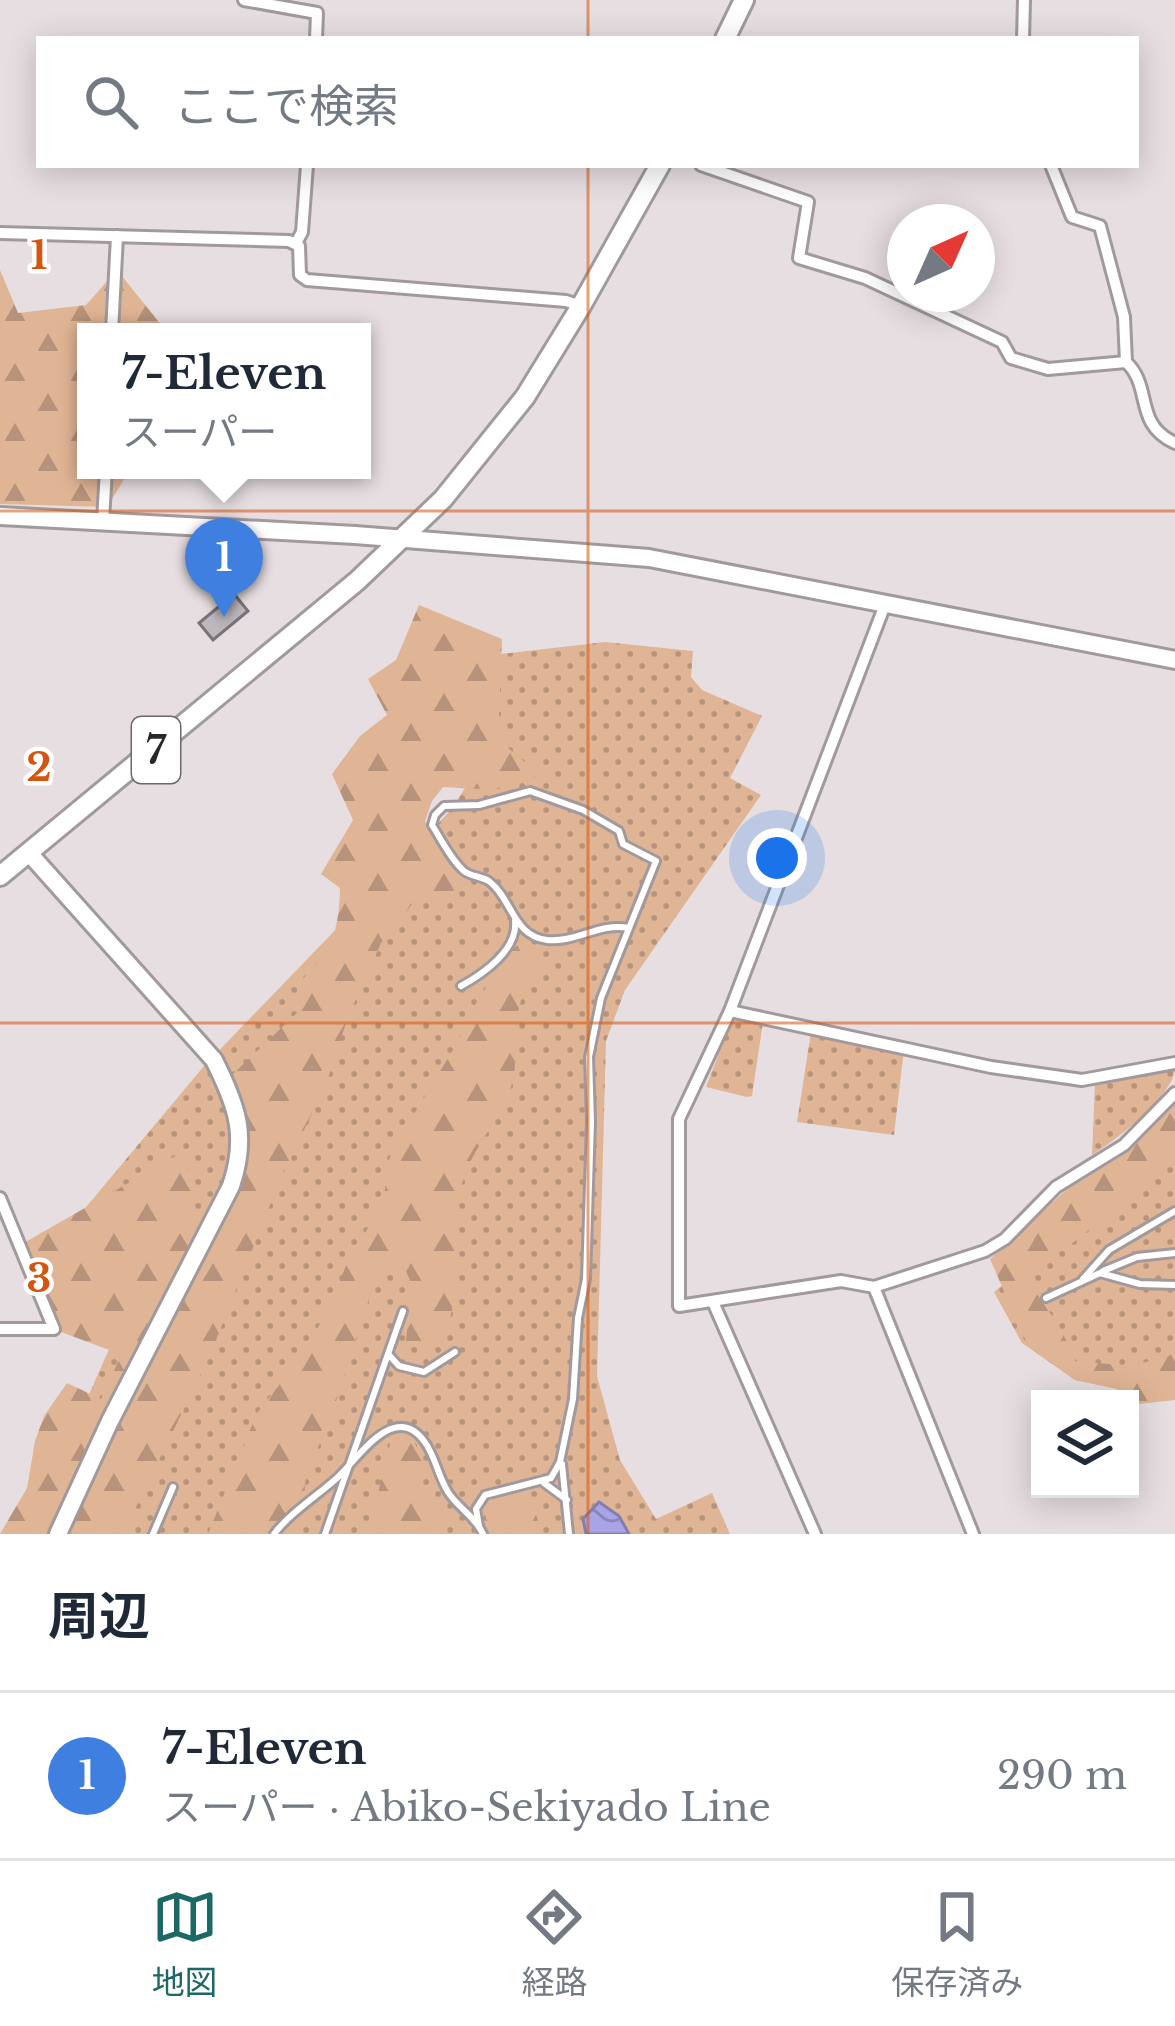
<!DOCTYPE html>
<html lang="ja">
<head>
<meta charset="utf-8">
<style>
  :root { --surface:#fff; --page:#f6f6f7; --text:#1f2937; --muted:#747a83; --line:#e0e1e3; --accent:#1c6864 }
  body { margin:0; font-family:"Libre Baskerville","Noto Sans JP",serif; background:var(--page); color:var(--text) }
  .controls { position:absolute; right:36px; bottom:36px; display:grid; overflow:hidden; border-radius:0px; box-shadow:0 6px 30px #0003 }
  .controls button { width:108px; height:108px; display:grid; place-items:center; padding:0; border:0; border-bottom:3px solid var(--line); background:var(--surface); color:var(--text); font:60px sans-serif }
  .compass { position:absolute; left:887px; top:204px; width:108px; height:108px; border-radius:50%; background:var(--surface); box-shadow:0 6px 30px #0003; rotate:45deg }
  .you { position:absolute; left:777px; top:858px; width:42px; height:42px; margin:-30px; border:9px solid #fff; border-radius:50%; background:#1a73e8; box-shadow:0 0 0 18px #1a73e833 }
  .badge { display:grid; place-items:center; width:78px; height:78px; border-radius:50%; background:var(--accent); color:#fff; font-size:39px; font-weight:700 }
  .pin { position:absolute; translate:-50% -99px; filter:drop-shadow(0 3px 6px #0008) }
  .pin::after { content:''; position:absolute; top:63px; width:42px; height:36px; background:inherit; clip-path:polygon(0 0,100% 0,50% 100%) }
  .popup { position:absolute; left:77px; top:323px; width:294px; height:156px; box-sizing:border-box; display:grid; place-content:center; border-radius:0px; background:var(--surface); filter:drop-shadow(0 3px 9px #0005); font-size:39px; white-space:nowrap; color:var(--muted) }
  .popup b { font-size:45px; color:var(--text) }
  .popup::after { content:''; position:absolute; left:50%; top:100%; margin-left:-24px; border:24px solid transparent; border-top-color:var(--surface) }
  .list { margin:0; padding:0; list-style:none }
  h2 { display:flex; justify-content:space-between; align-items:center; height:156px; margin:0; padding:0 48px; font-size:51px }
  h2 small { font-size:39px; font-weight:400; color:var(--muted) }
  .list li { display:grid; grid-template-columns:78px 1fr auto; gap:36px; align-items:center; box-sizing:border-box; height:168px; padding:0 48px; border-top:3px solid var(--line) }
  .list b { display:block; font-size:45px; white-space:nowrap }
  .list p { margin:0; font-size:39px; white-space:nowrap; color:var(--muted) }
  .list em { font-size:39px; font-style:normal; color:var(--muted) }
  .icon { flex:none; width:66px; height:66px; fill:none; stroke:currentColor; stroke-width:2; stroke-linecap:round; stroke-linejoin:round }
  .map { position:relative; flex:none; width:1175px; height:1534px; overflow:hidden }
  .search { position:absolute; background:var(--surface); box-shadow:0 6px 30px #0003; left:36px; right:36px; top:36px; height:132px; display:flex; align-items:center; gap:30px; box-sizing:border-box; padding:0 42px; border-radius:0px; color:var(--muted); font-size:45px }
  .sheet { height:324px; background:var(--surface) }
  nav { display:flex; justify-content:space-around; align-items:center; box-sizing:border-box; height:168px; border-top:3px solid var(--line); background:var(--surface); font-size:33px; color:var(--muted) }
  nav a { display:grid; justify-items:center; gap:6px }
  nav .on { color:var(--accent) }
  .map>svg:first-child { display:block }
</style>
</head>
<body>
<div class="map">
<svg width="1175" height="1534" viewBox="0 0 1175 1534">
  <defs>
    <pattern id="grass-dots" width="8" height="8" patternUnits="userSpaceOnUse" patternTransform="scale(3)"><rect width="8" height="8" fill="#e0b595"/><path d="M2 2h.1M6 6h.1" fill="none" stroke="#b6937a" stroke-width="1.8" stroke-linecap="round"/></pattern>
    <pattern id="forest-firs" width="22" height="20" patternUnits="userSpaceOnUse" patternTransform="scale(3)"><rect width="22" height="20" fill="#e0b595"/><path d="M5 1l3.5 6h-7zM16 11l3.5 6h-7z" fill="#b6937a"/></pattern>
    <pattern id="water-waves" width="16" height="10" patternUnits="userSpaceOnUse" patternTransform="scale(3)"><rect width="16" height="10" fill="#a9a4e5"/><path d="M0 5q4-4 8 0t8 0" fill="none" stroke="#8a86ba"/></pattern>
  </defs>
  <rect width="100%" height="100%" fill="#e7dee1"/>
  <g fill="url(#grass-dots)">
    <polygon points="605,642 693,651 691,677 702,690 762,716 730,778 761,795 625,990 606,1041 597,1376 620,1460 656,1519 712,1493 730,1534 28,1534 116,1333 51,1249 204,1066 451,810 477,769 501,654"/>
    <polygon points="733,1017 763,1022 752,1096 747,1097 706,1087"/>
    <polygon points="811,1032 904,1049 894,1135 797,1122"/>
    <path d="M1175,1067C1175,1095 1116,1140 1092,1155L1095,1083Z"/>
    <polygon points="1175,1142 1175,1367 1100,1385 1075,1380 1022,1343 994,1292"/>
  </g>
  <g fill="url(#forest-firs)">
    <polygon points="0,270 18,313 86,305 117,270 167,332 86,332 86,470 130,470 107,507 0,504"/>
    <path d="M419,605L502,639L499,718L507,747L539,774C510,793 475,789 443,787L432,801L425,821L459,883C449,902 432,904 413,903L381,943L348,1017L325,1087L282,1175L210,1355L123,1534H65L245,1167L246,1121L233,1074L298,1012L299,982C332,953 339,931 340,888L321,874L353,820L332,774L360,736L387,715L368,679L396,660Z"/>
    <path d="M528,940L542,951C542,973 528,982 521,1001C511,1030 521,1064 509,1093C496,1125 471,1150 462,1184C449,1235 467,1305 437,1347L427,1349L406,1341L412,1285L406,1271L387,1270L377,1279L370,1296L329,1423L306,1474L301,1534H208L257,1413L296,1364L329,1309L345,1268L383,1202L389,1159L400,1137L456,1045L478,999L509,954L520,942Z"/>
    <polygon points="1175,1102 1175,1161 1074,1242 1037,1266 1030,1284 1061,1329 1075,1361 1131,1366 1175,1354 1175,1400 1130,1405 1130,1399 1120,1399 1117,1389 1075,1380 1028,1346 990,1259 1066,1190 1121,1156"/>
    <polygon points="186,1150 197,1230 130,1363 112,1351 61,1332 22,1244"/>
    <polygon points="119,1360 128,1367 46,1534 0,1534 27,1488 35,1441 44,1416 67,1383 101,1399"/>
    <path d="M400,1428L409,1433L423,1458L418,1484L437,1500L446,1518L437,1534H367C379,1500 382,1466 394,1432Z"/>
    <polygon points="503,1491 529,1496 543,1534 485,1534 487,1497"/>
  </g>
  <polygon fill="url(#water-waves)" stroke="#837eac" stroke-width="3" points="599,1502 619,1516 629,1534 586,1534 583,1519"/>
  <polygon fill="#bdb8be" stroke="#787379" stroke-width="3" points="234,594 248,611 213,640 199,623"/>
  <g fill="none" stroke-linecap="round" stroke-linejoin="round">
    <g stroke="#a1999c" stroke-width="12">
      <g id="lane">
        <path d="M461,986C483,974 518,950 515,921"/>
        <polyline points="1103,1271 1137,1257 1175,1253"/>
        <polyline points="1083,1279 1109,1250 1175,1211"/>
        <polyline points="1046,1298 1100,1273 1140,1284 1175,1285"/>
        <polyline points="389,1355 399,1366 424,1372 455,1352"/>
        <polyline points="562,1464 569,1534"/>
        <polyline points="544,1483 567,1500"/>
        <path d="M479,1526L476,1509L485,1495L551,1478L560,1462L573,1399L578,1318L586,1279L591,1121L589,1057L601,998L656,861L623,844L619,831L583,810L530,791L479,805L444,806L435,815L432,825C441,839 451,860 464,871C471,877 483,876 490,882C512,899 513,936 547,940C576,943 600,922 629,928"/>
        <polyline points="153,1534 173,1487"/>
        <path d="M274,1534C290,1513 317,1496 337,1478C357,1460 394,1400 424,1441C435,1455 438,1476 448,1492C458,1508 475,1516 483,1534"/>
        <polyline points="325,1534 403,1311"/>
      </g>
    </g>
    <g stroke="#a1999c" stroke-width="16">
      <g id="street">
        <polyline points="244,0 317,13 316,39"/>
        <polyline points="1023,39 1024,0"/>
        <polyline points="701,165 808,202 799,258 865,278 1002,342 1011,358 1048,369 1126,362"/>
        <path d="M1051,165L1072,217L1100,226L1124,317L1126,362C1153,387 1133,424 1175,443"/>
        <polyline points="0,233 289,241 299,246 300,275 307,280 566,301 581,306"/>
        <polyline points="296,243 302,232 307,165"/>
        <polyline points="112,332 117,236"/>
        <polyline points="103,520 106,470"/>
        <polyline points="730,1011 991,1067 1082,1080 1175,1063"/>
        <polyline points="0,1198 54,1329 0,1329"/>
        <polyline points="874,1287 841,1281 679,1306 679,1119 730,1011 886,602"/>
        <polyline points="713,1302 815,1534"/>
        <polyline points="973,1534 874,1287 985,1251 1005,1239 1056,1187 1124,1145 1175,1093"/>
      </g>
    </g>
    <g stroke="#a1999c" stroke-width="22">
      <g id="secondary">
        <polyline points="0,516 355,535 649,558 1175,660"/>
        <path d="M29,853L214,1060C237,1106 248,1136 231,1186L110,1421L58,1534"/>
      </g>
    </g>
    <g stroke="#a1999c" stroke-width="24">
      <g id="primary">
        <polyline points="725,39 744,0"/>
        <polyline points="0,876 357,581 443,499 525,397 581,306 660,165"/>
      </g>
    </g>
    <use href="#lane" stroke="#fff" stroke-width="6"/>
    <use href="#street" stroke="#fff" stroke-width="10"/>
    <use href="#secondary" stroke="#fff" stroke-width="16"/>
    <use href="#primary" stroke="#fff" stroke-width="18"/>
  </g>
  <path fill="none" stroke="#d5540f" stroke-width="3" stroke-opacity="0.55" d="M588,0V39M588,165V1534M0,511H1175M0,1023H1175"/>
  <g text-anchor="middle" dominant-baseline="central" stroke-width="9" stroke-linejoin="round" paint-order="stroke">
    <rect fill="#fff" stroke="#6a6868" stroke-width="3" x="132" y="717" width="48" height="66" rx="9"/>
    <g font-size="39" font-weight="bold" fill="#2a2728">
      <text x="156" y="750">7</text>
    </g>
  </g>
  <g font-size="39" text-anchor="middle" font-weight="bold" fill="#d5540f" stroke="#fff" stroke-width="9" stroke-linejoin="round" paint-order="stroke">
    <text x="39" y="269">1</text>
    <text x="39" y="781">2</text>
    <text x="39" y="1292">3</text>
  </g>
</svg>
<div class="controls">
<button><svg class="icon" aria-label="layers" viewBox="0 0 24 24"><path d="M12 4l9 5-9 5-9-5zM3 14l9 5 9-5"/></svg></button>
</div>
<svg class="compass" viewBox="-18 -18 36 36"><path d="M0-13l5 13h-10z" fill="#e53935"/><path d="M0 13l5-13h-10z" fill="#747a83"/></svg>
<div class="you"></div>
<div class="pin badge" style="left:224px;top:617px;background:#3f7fe0">1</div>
<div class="popup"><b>7-Eleven</b>スーパー</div>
<div class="search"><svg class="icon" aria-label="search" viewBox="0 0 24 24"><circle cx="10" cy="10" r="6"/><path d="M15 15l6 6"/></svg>ここで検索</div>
</div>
<section class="sheet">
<h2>周辺<small></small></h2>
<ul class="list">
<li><span class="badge" style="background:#3f7fe0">1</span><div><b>7-Eleven</b><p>スーパー · Abiko-Sekiyado Line</p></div><em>290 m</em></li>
</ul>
</section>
<nav>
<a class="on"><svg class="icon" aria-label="map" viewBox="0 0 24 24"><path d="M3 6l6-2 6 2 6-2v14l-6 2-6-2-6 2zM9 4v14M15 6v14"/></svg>地図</a>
<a><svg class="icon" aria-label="directions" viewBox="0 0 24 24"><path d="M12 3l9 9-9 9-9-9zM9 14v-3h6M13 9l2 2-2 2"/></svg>経路</a>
<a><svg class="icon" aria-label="saved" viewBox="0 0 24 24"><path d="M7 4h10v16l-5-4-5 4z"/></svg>保存済み</a>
</nav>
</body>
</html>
